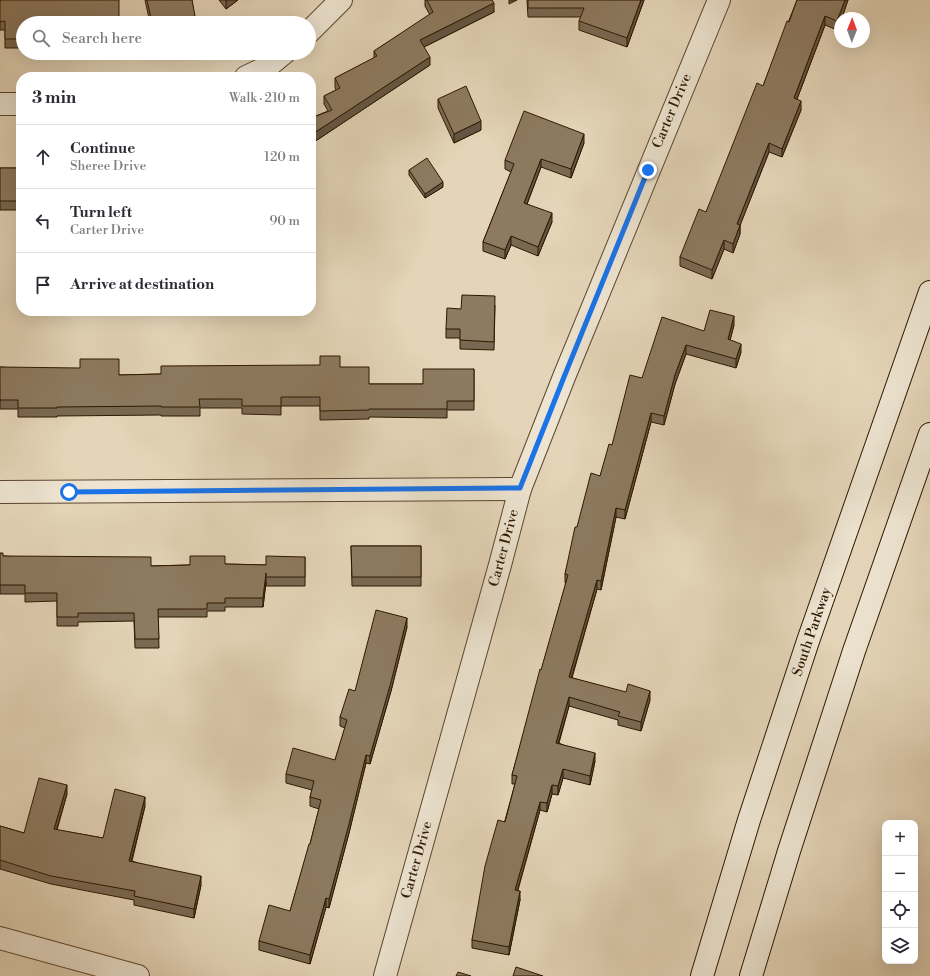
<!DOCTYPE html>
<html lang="en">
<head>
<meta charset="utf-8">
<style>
  :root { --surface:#fff; --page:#f2f2f3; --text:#2b2b33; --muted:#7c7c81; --line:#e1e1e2 }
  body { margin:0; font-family:"Libre Bodoni",serif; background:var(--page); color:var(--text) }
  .controls { position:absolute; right:12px; bottom:12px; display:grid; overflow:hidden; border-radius:8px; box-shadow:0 4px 16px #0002 }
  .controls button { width:36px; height:36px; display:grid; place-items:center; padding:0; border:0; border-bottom:1px solid var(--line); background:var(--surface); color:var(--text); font:20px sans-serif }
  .compass { position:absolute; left:834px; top:12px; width:36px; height:36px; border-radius:50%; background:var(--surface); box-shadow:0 4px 16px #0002; rotate:1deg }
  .stop { position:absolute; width:12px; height:12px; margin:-9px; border:3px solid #1a73e8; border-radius:50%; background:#fff }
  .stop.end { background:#1a73e8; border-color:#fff; box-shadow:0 1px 4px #0008 }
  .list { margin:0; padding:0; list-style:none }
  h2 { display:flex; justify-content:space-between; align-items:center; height:52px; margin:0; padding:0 16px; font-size:17px }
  h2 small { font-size:13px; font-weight:400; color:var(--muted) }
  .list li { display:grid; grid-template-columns:26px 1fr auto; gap:12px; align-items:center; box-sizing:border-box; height:64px; padding:0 16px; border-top:1px solid var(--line) }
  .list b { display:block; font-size:15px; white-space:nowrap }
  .list p { margin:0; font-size:13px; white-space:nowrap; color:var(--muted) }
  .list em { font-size:13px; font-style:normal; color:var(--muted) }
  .icon { flex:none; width:22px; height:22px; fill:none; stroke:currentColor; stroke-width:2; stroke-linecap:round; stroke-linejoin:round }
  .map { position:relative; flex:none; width:930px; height:976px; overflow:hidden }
  .search { position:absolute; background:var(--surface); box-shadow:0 4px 16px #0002; left:16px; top:16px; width:300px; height:44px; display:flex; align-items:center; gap:10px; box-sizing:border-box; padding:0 14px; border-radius:22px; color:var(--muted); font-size:15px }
  .panel { position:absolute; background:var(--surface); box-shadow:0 4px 16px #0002; left:16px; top:72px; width:300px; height:244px; border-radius:16px }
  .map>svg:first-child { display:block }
</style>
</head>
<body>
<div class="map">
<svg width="930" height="976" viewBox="0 0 930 976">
  <rect width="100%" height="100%" fill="#e4d5b8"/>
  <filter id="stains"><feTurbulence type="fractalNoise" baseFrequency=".005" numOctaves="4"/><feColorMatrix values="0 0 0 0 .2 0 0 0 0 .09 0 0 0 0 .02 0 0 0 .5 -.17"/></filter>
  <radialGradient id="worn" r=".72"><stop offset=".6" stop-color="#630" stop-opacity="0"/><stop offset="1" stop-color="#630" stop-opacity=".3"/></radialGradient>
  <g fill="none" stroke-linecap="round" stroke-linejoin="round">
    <g stroke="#5c462e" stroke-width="24">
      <g id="street">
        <polyline points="309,32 341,0"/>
        <polyline points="246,77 267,67 284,53"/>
        <polyline points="0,104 21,104"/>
        <polyline points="0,492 520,489"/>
        <polyline points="0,938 138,976"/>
        <polyline points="385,976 500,565 520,489 564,377 719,0"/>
      </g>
    </g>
    <g stroke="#2e1700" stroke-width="24">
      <g id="secondary">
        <polyline points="702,976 749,820 808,641 930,292"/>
        <polyline points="751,976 789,851 854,651 930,434"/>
      </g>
    </g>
    <use href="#street" stroke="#ede4d1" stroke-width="22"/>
    <use href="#secondary" stroke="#ede4d1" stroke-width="22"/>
  </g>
  <g fill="#796953" stroke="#2e1700">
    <polygon points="0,0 23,23 23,48 5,48 5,30 0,30"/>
    <polygon points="145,0 192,0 195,23 150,23"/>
    <polygon points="219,0 238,0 226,9"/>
    <polygon points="425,0 492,0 494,12 424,47 430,65 311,144 311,118 328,111 324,104 324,96 336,90 335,87 335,78 374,58 374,51 430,15 425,6"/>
    <polygon points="527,0 644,0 627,47 579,30 579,21 581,17 528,17"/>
    <polygon points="797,0 848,0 837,30 825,25 797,99 801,110 782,157 769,152 740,225 740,234 733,253 724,249 712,279 680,266 680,257 706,212 763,86"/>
    <polygon points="438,99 481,130 454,143 438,108"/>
    <polygon points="584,143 571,178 541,167 527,204 552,222 538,256 511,245 505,259 483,251 483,242 511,172 505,169 505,160"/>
    <rect x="0" y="168" width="21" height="42"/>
    <polygon points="409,170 443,187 425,198 409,175"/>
    <polygon points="495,305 494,350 460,349 460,338 446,338 446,329 461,309"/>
    <polygon points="734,325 730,340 741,352 736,368 686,354 675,384 664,425 651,422 625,519 616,517 601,590 597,589 572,678 650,700 641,731 618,725 618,720 569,706 559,743 595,761 590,785 563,778 558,795 552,794 547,812 540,810 518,890 520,900 509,955 472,948 472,940 515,784 512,784 512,775 566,583 565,583 565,574 577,527 600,476 612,445 642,378 704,331"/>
    <polygon points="0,367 119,375 161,374 340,367 369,384 423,384 474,369 474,410 447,410 447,418 369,417 369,419 320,420 320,406 281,406 281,415 242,414 242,408 200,408 200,416 161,416 161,415 57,416 57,417 18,417 18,409 0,409"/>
    <polygon points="351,546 421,546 421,586 352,586"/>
    <polygon points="0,553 3,556 151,566 225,564 266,565 305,557 305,586 266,586 266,582 263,607 225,607 225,611 207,611 207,617 158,617 159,648 135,648 134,621 78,622 78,626 57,626 57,601 25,602 25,594 0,594"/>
    <polygon points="407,627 391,691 370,764 366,763 349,833 329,908 326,907 310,964 259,950 259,941 290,911 310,844 319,809 310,806 310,797 312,790 286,783 286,774 335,760 345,728 340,726 340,717 355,691"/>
    <polygon points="67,794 57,830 103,838 145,806 132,861 201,885 194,918 134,905 134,900 51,884 0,869 0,826 24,833"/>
  </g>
  <g fill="#635543" stroke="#2e1700">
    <polygon points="226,0 238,0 226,9"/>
    <polygon points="509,0 517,0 509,4"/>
    <polygon points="641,0 644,0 627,47 627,38"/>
    <polygon points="845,0 848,0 842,18 840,18 840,22 837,30 837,21"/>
    <polygon points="494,3 494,12 420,49 420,40"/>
    <polygon points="195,16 195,23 176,23 176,20"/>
    <polygon points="825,16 825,25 794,107 794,98"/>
    <polygon points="430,57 430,65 311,144 311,135"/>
    <polygon points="801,101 801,110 782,157 782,149"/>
    <polygon points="481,121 481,130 454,143 454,134"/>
    <polygon points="584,134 584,143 571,178 571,169"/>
    <polygon points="769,143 769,152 737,233 737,224"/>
    <polygon points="541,159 541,167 524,212 524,203"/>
    <polygon points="443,182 443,187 425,198 425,194"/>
    <polygon points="552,213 552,222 538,256 538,247"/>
    <polygon points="740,225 740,234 733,253 733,244"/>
    <polygon points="511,236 511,245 505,259 505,250"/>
    <polygon points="724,240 724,249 712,279 712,270"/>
    <polygon points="734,316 734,325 728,348 728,339"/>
    <polygon points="741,344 741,352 736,368 736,359"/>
    <polygon points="686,345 686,354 675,384 664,425 664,416 675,375"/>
    <polygon points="651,413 651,422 625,519 625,510"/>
    <polygon points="616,508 616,517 601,590 601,581"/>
    <polygon points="266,573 266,582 263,607 263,598"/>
    <polygon points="597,580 597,589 569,686 569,677"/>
    <polygon points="407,618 407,627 391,691 370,764 370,756"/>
    <polygon points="650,691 650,700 641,731 641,722"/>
    <polygon points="569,697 569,706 556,751 556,743"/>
    <polygon points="595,753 595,761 590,785 590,776"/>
    <polygon points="366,755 366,763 349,833 329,908 329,899"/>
    <polygon points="563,769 563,778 558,795 558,786"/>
    <polygon points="67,785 67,794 54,838 54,829"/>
    <polygon points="552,785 552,794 547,812 547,803"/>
    <polygon points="145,797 145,806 129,870 129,861"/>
    <polygon points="540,802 540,810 515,899 515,890"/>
    <polygon points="201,876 201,885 194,918 194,909"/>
    <polygon points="520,891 520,900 509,955 509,947"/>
    <polygon points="326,898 326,907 310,964 310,955"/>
  </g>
  <g fill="#8d7a60" stroke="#2e1700">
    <polygon points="0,0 119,0 119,23 23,23 23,39 5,39 5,21 0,22"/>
    <polygon points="147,0 192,0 195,16 176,20 177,23 152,23"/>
    <polygon points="427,0 492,0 494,3 420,40 430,57 311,135 311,118 332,110 324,96 340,88 335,78 377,56 374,51 433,12"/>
    <polygon points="528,0 641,0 627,38 579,21 584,8 528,8"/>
    <polygon points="797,0 845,0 837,21 825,16 794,98 801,101 782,149 769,143 737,224 740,225 733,244 724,240 712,270 680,257 699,209 706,212 757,83 763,86 787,21 789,22"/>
    <polygon points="466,86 481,121 454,134 438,99"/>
    <polygon points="524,111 584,134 571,169 541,159 524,203 552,213 538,247 511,236 505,250 483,242 514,164 505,160"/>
    <polygon points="427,158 443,182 425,194 409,170"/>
    <rect x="0" y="168" width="21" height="33"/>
    <polygon points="462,295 495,296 494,342 460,340 460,329 446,329 447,308 461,309"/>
    <polygon points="710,310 734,316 728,339 741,344 736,359 686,345 675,375 664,416 651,413 625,510 616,508 601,581 597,580 569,677 626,692 628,684 650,691 641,722 618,716 620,712 569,697 556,743 595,753 590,776 563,769 558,786 552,785 547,803 540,802 515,890 520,891 509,947 472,940 485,866 498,820 505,822 517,776 512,775 540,669 541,670 568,575 565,574 575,527 577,527 591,473 600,476 609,444 612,445 630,375 642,378 662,317 704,331"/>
    <polygon points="320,356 340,356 340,367 369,367 369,384 423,384 423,369 474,369 474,401 447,401 447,409 369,409 369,410 320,411 320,397 281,397 281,406 242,406 242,399 199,399 200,407 161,407 161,406 57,407 57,408 18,408 18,400 0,400 0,367 80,368 80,359 119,359 119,375 161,374 161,366 320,365"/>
    <polygon points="351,546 421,546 421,577 352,577"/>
    <polygon points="0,553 3,553 3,556 151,557 151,566 190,565 190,556 225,556 225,564 266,565 266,556 305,557 305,577 266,577 266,573 263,598 225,598 225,603 207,603 207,609 158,609 159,639 135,639 134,613 78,613 78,617 57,617 57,593 25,593 25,585 0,585"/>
    <polygon points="376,610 407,618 391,682 370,756 366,755 349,824 329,899 326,898 310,955 259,941 269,905 290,911 309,844 310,844 321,800 310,797 314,781 286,774 293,748 335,760 347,720 340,717 349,689 355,691"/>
    <polygon points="39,778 67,785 54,829 103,838 115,789 145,797 129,861 201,876 194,909 134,896 135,891 51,876 0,860 0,826 24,833"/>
    <polygon points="516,967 543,976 513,976"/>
    <polygon points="458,972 471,976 456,976"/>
  </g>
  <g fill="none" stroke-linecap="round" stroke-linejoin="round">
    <polyline stroke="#1a73e8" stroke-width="5" points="69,492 520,488 564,377 648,170"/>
  </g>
  <g text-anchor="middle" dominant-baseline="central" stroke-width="3.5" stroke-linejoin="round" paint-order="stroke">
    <g font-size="14" fill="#2e1700" stroke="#ede4d1">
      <text transform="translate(672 111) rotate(-67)">Carter Drive</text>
      <text transform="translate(504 548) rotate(-75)">Carter Drive</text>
      <text transform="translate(812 632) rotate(-71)">South Parkway</text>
      <text transform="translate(417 860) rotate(-74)">Carter Drive</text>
    </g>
  </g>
  <rect width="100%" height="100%" filter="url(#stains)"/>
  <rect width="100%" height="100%" fill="url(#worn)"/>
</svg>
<div class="controls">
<button>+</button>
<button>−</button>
<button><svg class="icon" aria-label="locate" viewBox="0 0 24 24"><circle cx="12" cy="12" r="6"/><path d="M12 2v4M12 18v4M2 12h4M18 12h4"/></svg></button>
<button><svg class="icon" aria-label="layers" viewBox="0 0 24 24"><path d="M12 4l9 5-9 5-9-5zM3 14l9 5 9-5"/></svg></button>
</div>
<svg class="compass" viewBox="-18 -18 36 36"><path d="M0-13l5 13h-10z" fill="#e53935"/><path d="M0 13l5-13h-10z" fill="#7c7c81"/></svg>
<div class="stop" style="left:69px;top:492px"></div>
<div class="stop end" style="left:648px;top:170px"></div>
<div class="search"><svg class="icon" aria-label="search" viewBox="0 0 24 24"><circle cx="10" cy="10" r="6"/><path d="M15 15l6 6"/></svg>Search here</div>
<section class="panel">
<h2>3 min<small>Walk · 210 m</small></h2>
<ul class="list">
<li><svg class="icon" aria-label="ahead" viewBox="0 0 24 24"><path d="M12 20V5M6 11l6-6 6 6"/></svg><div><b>Continue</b><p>Sheree Drive</p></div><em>120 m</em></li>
<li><svg class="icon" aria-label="left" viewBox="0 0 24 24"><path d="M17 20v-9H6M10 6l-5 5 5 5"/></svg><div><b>Turn left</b><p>Carter Drive</p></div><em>90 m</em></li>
<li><svg class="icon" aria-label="arrive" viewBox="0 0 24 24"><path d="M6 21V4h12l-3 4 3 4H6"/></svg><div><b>Arrive at destination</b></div></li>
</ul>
</section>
</div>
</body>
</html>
